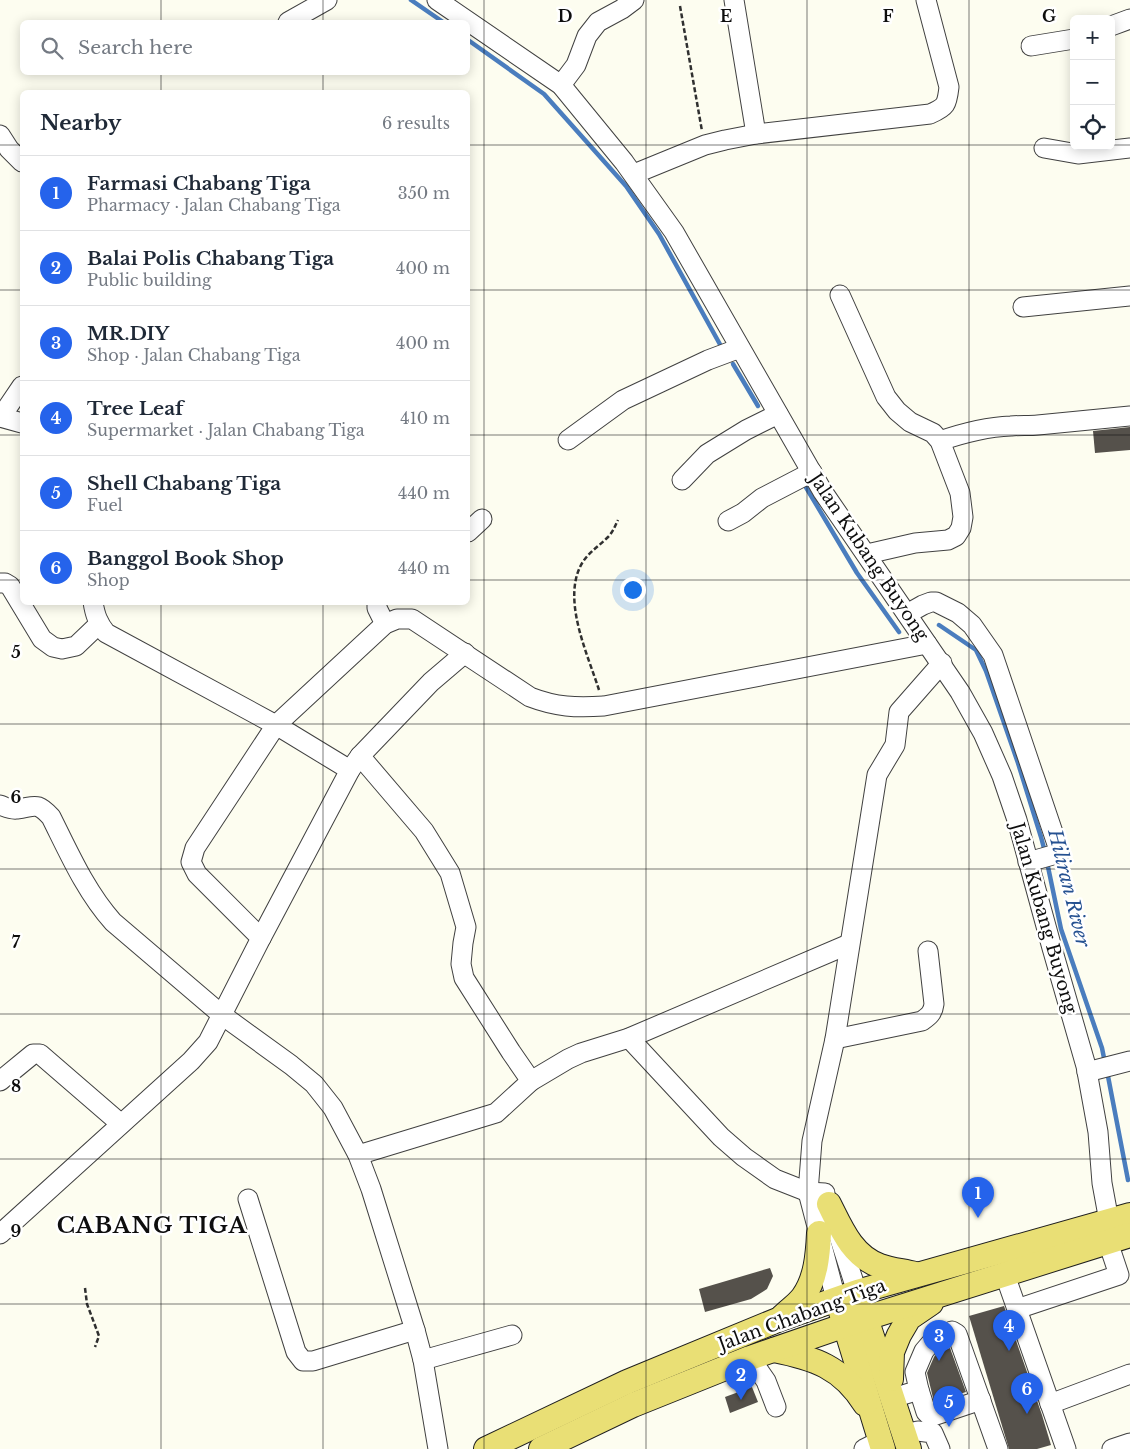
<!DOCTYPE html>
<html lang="en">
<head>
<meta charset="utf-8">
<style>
  :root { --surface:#fff; --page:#f6f6f7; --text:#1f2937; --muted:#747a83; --line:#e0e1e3; --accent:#2563eb }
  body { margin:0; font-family:"Libre Baskerville",serif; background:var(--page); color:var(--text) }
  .controls { position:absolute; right:15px; top:15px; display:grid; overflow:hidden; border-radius:8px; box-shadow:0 2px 12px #0003 }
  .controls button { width:45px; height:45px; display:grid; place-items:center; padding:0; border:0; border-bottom:1px solid var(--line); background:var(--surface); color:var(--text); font:25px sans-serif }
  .you { position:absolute; left:632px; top:589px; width:18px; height:18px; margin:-12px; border:4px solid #fff; border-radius:50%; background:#1a73e8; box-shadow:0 0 0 8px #1a73e833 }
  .badge { display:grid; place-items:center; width:32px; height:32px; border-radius:50%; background:var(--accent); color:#fff; font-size:16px; font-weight:700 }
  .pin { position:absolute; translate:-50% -41px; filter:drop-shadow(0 1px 2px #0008) }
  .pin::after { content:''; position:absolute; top:26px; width:18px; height:15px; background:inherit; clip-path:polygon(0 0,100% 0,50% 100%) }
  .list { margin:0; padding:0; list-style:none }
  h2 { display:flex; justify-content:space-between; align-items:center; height:65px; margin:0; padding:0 20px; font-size:21px }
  h2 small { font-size:16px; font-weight:400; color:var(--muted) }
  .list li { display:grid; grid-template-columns:32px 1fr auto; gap:15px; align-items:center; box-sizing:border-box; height:75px; padding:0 20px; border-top:1px solid var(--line) }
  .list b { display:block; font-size:19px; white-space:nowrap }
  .list p { margin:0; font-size:16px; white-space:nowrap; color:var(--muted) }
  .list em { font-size:16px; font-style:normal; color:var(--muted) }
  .icon { flex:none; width:28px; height:28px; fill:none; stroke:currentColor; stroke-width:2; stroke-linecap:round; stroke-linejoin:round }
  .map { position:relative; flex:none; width:1130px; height:1449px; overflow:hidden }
  .search { position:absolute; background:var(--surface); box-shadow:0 2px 12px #0003; left:20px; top:20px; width:450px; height:55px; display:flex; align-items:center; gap:12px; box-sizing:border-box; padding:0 18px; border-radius:8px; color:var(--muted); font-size:19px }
  .panel { position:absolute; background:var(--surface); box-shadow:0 2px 12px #0003; left:20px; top:90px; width:450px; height:515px; border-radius:8px }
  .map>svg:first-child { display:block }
</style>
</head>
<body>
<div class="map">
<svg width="1130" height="1449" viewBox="0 0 1130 1449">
  <rect width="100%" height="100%" fill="#fdfdf0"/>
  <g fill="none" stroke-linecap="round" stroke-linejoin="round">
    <g stroke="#4a7dbe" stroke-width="4.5">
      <polyline points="411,0 443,22"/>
      <polyline points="468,40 544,94 626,186 659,234 722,348"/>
      <polyline points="733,364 758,406"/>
      <polyline points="804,484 857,573 899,632"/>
      <polyline points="939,625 976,650 986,671 1018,763 1041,837 1045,852"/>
      <polyline points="1047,862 1061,929 1102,1048 1105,1063"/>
      <polyline points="1107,1071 1128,1180"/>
    </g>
  </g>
  <g fill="#55514b">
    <polygon points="1130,427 1130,450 1095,453 1093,431"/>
    <polygon points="770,1268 773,1276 767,1289 751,1299 705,1312 699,1289"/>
    <polygon points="1004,1306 1042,1415 1051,1445 1037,1449 1009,1449 969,1316"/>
    <polygon points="950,1348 966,1392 934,1402 927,1373 934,1357 938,1352"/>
    <polygon points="752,1387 758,1402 730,1413 725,1397"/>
  </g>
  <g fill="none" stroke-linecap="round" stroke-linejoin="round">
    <g stroke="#414141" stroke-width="21">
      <g id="minor">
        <polyline points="437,0 561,85 624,162 674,232 823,492 960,692 983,733 1002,776 1017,820 1052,948 1086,1066 1098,1132 1102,1183 1109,1221"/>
        <polyline points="734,0 756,134"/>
        <polyline points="288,22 327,0"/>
        <polyline points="1111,26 1130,19"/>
        <polyline points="1031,46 1074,39"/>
        <polyline points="561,85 576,65 587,36 598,22 622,9 634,0"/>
        <polyline points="0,135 9,149 22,162"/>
        <polyline points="1044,148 1078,154 1130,148"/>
        <path d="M634,174L705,145L725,140L756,134L930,114C946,107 947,105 949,87L926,0"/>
        <polyline points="840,295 886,397 897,411 910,422 933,433 940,441 960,493 963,517 961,528 956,536 948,540 915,543 867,554"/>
        <polyline points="1023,307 1130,296"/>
        <polyline points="0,417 22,423"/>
        <polyline points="1,417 22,386"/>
        <polyline points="568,440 623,400 708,360 740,348"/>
        <path d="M940,441C963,433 986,427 1011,426C1020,425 1029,426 1038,425C1069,422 1099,419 1130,416"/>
        <polyline points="682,480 707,454 746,430 778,414"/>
        <polyline points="728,521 743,513 762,498 812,472"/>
        <polyline points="468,532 482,519"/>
        <polyline points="0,583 5,583 10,586 42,639 53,647 62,649 76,646 99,624"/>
        <path d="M93,602C95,615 98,623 106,633L276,725L350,770"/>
        <polyline points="377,602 377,608 385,624"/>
        <polyline points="907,614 923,605 931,602 936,602 958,613 972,625 993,655 1060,853 1028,862"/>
        <polyline points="360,756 424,831 450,873 466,927 463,943 461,964 464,978 511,1052 531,1081"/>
        <path d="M0,805C5,807 11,810 17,809C35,807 36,801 51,817C69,853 86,892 113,922L222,1015L291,1065L314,1084L333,1108L358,1155L371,1189L415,1330L423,1360L438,1449"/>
        <polyline points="261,938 350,770 360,756 431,682 465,653"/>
        <polyline points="629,1038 721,1137 744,1157 775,1179 808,1192 825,1193"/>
        <path d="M835,1039L922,1021C929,1016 933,1013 934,1004L928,951"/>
        <polyline points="1087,1072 1130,1061"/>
        <polyline points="0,1081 33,1054 40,1054 121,1124"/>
        <polyline points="358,1155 496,1113 531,1081 568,1059 581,1053 629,1038 849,944"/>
        <polyline points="248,1199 296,1352 303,1361 313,1361 415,1330"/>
        <polyline points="838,1233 857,1292"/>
        <path d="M0,1234L191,1061L208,1042L261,938L197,874L191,862L195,848L276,725L385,624L397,619H412L530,697C556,707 576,708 604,706L927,644"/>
        <polyline points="1005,1275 1066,1449"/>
        <polyline points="836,1299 808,1192 812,1141 835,1039 877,775 895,745 899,712 942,663"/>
        <polyline points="1017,1309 1119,1275 1108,1242"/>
        <polyline points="750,1358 766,1381 776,1407"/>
        <polyline points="423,1360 512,1335"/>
        <polyline points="919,1390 926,1412 929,1415 933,1416 981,1400"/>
        <polyline points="893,1398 919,1390 915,1372 924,1351 936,1337 952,1331 957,1334 998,1449"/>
        <polyline points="1050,1404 1130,1374"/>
        <polyline points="904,1434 918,1431 933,1433 940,1449"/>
        <polyline points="864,1449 880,1441"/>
        <polyline points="1112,1449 1130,1443"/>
      </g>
    </g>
    <g stroke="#1f1f1f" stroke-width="26">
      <g id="major">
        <path d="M829,1204C841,1228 852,1256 880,1266C891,1270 903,1271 915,1274"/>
        <polyline points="861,1303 909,1449"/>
        <polyline points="841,1312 883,1449"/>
        <path d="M783,1316C789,1310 798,1304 803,1297C816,1279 818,1255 819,1233"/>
        <path d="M774,1350C814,1358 842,1367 865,1404"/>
        <polyline points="891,1379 892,1352 899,1335 909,1318 931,1303"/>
        <polyline points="486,1449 627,1382 780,1319 857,1292 1130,1215"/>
        <polyline points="541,1449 633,1405 750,1358 866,1318 1130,1235"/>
      </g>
    </g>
    <g stroke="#303030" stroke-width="2.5" stroke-dasharray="5 2.5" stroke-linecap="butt">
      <polyline points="680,6 702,131"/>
      <path d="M599,690C588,655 563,603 580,567C586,554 598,547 608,537C613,532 615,526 618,520"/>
      <polyline points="85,1288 87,1304 99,1336 95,1347"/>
    </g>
    <use href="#minor" stroke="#fff" stroke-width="19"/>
    <use href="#major" stroke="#e9df75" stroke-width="24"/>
  </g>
  <path fill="none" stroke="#0e0e0e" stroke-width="1" stroke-opacity="0.55" d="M161,0V22M323,0V22M484,0V1449M646,0V1449M807,0V1449M969,0V1449M161,72V92M323,72V92M0,145H22M468,145H1074M1111,145H1130M0,290H22M468,290H1130M0,435H22M468,435H1130M0,580H22M468,580H1130M161,602V1449M323,602V1449M0,724H1130M0,869H1130M0,1014H1130M0,1159H1130M0,1304H1130"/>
  <g text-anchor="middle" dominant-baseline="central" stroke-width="5" stroke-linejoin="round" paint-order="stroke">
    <g font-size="18" fill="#0e0e0e" stroke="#fff">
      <text transform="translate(869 557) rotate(56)">Jalan Kubang Buyong</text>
      <text transform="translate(1044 918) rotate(74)">Jalan Kubang Buyong</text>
      <text transform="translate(802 1315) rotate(-20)">Jalan Chabang Tiga</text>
    </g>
    <g font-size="19" font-style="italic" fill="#255191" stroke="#fff">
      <text transform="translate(1069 888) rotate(76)">Hiliran River</text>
    </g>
    <g font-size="22" font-weight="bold" letter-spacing="1" fill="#0e0e0e" stroke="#fff">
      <text x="152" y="1225">CABANG TIGA</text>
    </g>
  </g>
  <g font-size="16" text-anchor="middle" font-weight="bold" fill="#0e0e0e" stroke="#fff" stroke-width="5" stroke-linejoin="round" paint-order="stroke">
    <text x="565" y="22">D</text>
    <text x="726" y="22">E</text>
    <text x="888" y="22">F</text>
    <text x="1049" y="22">G</text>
    <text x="16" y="658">5</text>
    <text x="16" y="803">6</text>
    <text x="16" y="948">7</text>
    <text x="16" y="1092">8</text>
    <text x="16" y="1237">9</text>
  </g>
</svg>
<div class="controls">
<button>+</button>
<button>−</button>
<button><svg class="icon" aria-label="locate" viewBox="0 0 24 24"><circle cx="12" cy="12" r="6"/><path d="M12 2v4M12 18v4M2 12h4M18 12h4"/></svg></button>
</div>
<div class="you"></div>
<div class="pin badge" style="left:978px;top:1218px">1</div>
<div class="pin badge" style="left:741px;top:1400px">2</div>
<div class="pin badge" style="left:939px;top:1361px">3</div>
<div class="pin badge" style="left:1009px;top:1351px">4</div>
<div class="pin badge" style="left:949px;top:1427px">5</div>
<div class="pin badge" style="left:1027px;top:1414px">6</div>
<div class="search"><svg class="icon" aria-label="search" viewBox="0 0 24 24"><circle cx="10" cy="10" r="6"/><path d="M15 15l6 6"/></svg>Search here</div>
<section class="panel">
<h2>Nearby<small>6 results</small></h2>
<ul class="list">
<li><span class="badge">1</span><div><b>Farmasi Chabang Tiga</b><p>Pharmacy · Jalan Chabang Tiga</p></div><em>350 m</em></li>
<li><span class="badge">2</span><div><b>Balai Polis Chabang Tiga</b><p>Public building</p></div><em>400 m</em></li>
<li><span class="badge">3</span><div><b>MR.DIY</b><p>Shop · Jalan Chabang Tiga</p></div><em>400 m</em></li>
<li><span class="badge">4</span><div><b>Tree Leaf</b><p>Supermarket · Jalan Chabang Tiga</p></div><em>410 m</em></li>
<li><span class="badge">5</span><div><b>Shell Chabang Tiga</b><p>Fuel</p></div><em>440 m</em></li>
<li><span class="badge">6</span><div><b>Banggol Book Shop</b><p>Shop</p></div><em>440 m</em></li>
</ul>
</section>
</div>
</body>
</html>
